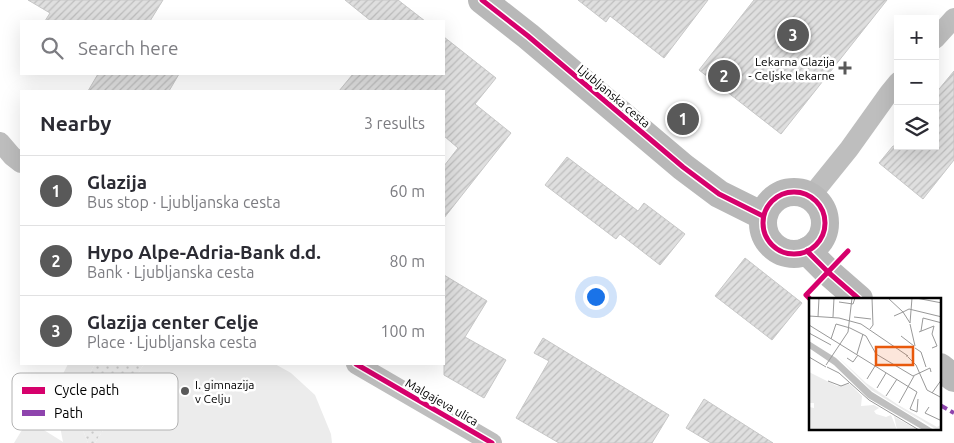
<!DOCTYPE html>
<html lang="en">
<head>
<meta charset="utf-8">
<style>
  :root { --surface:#fff; --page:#f7f7f7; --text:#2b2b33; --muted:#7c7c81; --line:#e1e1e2; --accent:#595959 }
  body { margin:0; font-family:Ubuntu,sans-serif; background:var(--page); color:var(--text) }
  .controls { position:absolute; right:15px; top:15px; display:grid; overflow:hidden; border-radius:0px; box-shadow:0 5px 20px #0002 }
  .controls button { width:45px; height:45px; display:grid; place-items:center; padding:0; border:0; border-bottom:1px solid var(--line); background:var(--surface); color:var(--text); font:25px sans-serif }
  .you { position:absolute; left:595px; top:296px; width:18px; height:18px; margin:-12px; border:4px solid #fff; border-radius:50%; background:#1a73e8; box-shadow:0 0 0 8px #1a73e833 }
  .badge { display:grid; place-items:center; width:32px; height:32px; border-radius:50%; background:var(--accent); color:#fff; font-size:16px; font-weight:700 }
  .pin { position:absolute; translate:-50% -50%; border:2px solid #fff; box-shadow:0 1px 5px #0006 }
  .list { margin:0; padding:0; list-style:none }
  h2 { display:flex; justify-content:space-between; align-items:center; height:65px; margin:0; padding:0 20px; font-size:21px }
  h2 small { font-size:16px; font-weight:400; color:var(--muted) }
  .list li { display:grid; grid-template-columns:32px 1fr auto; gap:15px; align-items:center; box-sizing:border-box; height:70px; padding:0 20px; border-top:1px solid var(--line) }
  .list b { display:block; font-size:19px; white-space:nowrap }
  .list p { margin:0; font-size:16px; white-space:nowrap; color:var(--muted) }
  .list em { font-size:16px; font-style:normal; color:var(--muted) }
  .icon { flex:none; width:28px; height:28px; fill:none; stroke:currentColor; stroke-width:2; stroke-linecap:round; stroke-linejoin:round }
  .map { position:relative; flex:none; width:954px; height:443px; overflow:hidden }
  .search { position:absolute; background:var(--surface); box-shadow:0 5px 20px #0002; left:20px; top:20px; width:425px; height:55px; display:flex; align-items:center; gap:12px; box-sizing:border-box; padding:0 18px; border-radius:0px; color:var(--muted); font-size:19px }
  .panel { position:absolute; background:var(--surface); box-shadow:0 5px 20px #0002; left:20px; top:90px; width:425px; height:275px; border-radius:0px }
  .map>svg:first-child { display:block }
</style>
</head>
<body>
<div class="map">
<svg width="954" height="443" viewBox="0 0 954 443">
  <defs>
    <pattern id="grass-dots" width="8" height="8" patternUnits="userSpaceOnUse" patternTransform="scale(1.25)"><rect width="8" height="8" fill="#ececec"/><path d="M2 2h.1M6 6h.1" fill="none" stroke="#c9c9c9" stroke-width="1.8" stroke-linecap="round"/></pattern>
    <pattern id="building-hatch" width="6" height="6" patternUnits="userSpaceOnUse" patternTransform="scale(1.25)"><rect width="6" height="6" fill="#dfdfdf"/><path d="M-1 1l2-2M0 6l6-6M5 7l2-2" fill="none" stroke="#bebebe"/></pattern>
  </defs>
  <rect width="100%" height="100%" fill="#fff"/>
  <polygon fill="url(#grass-dots)" points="95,364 144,364 95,443 88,443 82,428 81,405 85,382"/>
  <g fill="#ececec">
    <polygon points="68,364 95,364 85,382 81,405 82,428 88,443 14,443 28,420 63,442 57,411 59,382"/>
    <polygon points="144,364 275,364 291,373 315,395 331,434 332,443 95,443"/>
  </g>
  <g fill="url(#building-hatch)" stroke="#c7c7c7">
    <polygon points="28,0 163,0 150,21 45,21 50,13"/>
    <polygon points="345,0 398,0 425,21 371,21"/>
    <polygon points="578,0 708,0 664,58 610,16 606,22"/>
    <polygon points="754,0 887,0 781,134 699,70"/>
    <polygon points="444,37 496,78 475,104 511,133 444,218 444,166 458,148 444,136 444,91 339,91 353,74 444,74"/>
    <polygon points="954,71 954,160 923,199 879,163 893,146 935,146 935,94"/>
    <polygon points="98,74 179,74 169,91 88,91"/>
    <polygon points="567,157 638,211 644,203 685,234 660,265 620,234 616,239 545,185"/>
    <polygon points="745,258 802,303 772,340 715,296"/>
    <polygon points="444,275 487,301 465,337 506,360 484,398 444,375"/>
    <polygon points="543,338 669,415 652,443 559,443 516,418 549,361 534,353"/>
    <polygon points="704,399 773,443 711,443 686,428"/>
  </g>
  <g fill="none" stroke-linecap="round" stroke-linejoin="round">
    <g stroke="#bebebe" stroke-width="20">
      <polyline points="935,39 954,18"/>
      <polyline points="0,142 12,156 21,163"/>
      <polyline points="811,196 849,149 889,93 898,82"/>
      <polyline points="356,364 492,443"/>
    </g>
    <g stroke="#b8b8b8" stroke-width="28">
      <polyline points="482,0 528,36 683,167 719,194 763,216"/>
      <circle cx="794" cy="223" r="31"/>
      <polyline points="807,251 828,272 859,299"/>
      <polyline points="940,367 954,378"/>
    </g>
    <polyline stroke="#8e44ad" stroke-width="4" stroke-dasharray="8 4" stroke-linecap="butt" points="940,405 954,413"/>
    <g stroke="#fff" stroke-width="8">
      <g id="cycleway">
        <polyline points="482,0 528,36 683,167 719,194 763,216"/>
        <circle cx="794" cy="223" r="31"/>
        <polyline points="807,251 828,272 859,299"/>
        <polyline points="810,299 806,295 848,251"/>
        <polyline points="356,364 492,443"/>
      </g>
    </g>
    <use href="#cycleway" stroke="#d6006c" stroke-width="5"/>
  </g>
  <g fill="#595959" stroke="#fff" stroke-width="2">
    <path d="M842.5 60.5h5v5h5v5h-5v5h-5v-5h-5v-5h5z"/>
    <circle cx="185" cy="391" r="5"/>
  </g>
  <g text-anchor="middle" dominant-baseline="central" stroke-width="5" stroke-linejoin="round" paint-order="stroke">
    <g font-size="12" fill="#000" stroke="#fff" text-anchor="end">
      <text x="835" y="61">Lekarna Glazija<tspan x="835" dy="14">- Celjske lekarne</tspan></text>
      <text x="195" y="384" text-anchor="start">I. gimnazija<tspan x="195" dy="14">v Celju</tspan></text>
    </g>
    <g font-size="12" fill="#000" stroke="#fff">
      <text transform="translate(614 96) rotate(40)">Ljubljanska cesta</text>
      <text transform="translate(442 402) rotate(30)">Malgajeva ulica</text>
    </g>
  </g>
  <g transform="translate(809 298)">
    <rect width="132" height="132" fill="#fff"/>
    <path d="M27,57L57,85L114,124L62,92Z" fill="#ececec"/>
    <path d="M0,74L28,88L41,86L53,98L52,108L65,107L70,110L65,113L67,116L77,119L82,117L88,132H0V109L5,110V105H0Z" fill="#ececec"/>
    <path d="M77,100L128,129L132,127V132H128ZM85,118L91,122L109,132H88Z" fill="#ececec"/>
    <path d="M0,43L27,60L63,94L125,132H114L59,100L25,67L0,50Z" fill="#bfbfbf"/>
    <path fill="none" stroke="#999" stroke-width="1" d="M79,0L94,14L100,11L133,19M107,0L133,5M30,4L44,6L46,0M0,18L30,20L52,26L99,58H97M85,18L94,14L101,25L103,0M9,19L10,0M24,19L25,0M45,19L62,21M101,26L106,48M0,27L108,94L101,111M61,31L64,27L63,0M112,33L114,20L133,25M110,34L125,28L123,36L128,48L123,50M0,35L22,47M92,38L105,48M22,41L27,26L41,30L57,38L67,56L104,78L121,70L122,74M106,50L112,54L117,69M48,56L54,36M0,59L17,69M99,59L107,67L118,92L133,100M38,60L44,64L49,57M17,67L39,34L43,0M18,69L30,75L60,102L110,132M58,81L66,68M19,83L32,88L40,85M68,90L77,75M123,95L133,81M77,98L88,81M90,105L105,78M120,109L116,115L133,123M101,111L108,114L109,101"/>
    <path fill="#e8590c" fill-opacity="0.15" stroke="#e8590c" stroke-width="2.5" d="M67,49H104V67H67Z"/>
    <rect width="132" height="132" fill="none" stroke="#000" stroke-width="2.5"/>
  </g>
  <rect x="12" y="373" width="166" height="57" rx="8" fill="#fff" stroke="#b2b2b2" stroke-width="1"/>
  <rect x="22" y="387" width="23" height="7" fill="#d6006c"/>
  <rect x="22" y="410" width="23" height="6" fill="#8e44ad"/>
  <g font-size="14" fill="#000">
    <text x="54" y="395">Cycle path</text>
    <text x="54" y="418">Path</text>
  </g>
</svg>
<div class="controls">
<button>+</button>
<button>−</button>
<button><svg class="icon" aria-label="layers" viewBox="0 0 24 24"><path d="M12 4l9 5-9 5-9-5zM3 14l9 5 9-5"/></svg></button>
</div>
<div class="you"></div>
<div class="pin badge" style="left:683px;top:119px">1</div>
<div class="pin badge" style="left:724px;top:76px">2</div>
<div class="pin badge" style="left:793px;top:35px">3</div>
<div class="search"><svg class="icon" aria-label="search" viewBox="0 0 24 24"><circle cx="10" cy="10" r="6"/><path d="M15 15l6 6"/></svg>Search here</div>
<section class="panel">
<h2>Nearby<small>3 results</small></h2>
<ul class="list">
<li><span class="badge">1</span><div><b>Glazija</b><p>Bus stop · Ljubljanska cesta</p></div><em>60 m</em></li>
<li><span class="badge">2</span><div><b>Hypo Alpe-Adria-Bank d.d.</b><p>Bank · Ljubljanska cesta</p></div><em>80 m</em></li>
<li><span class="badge">3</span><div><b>Glazija center Celje</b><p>Place · Ljubljanska cesta</p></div><em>100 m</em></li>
</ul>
</section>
</div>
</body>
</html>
